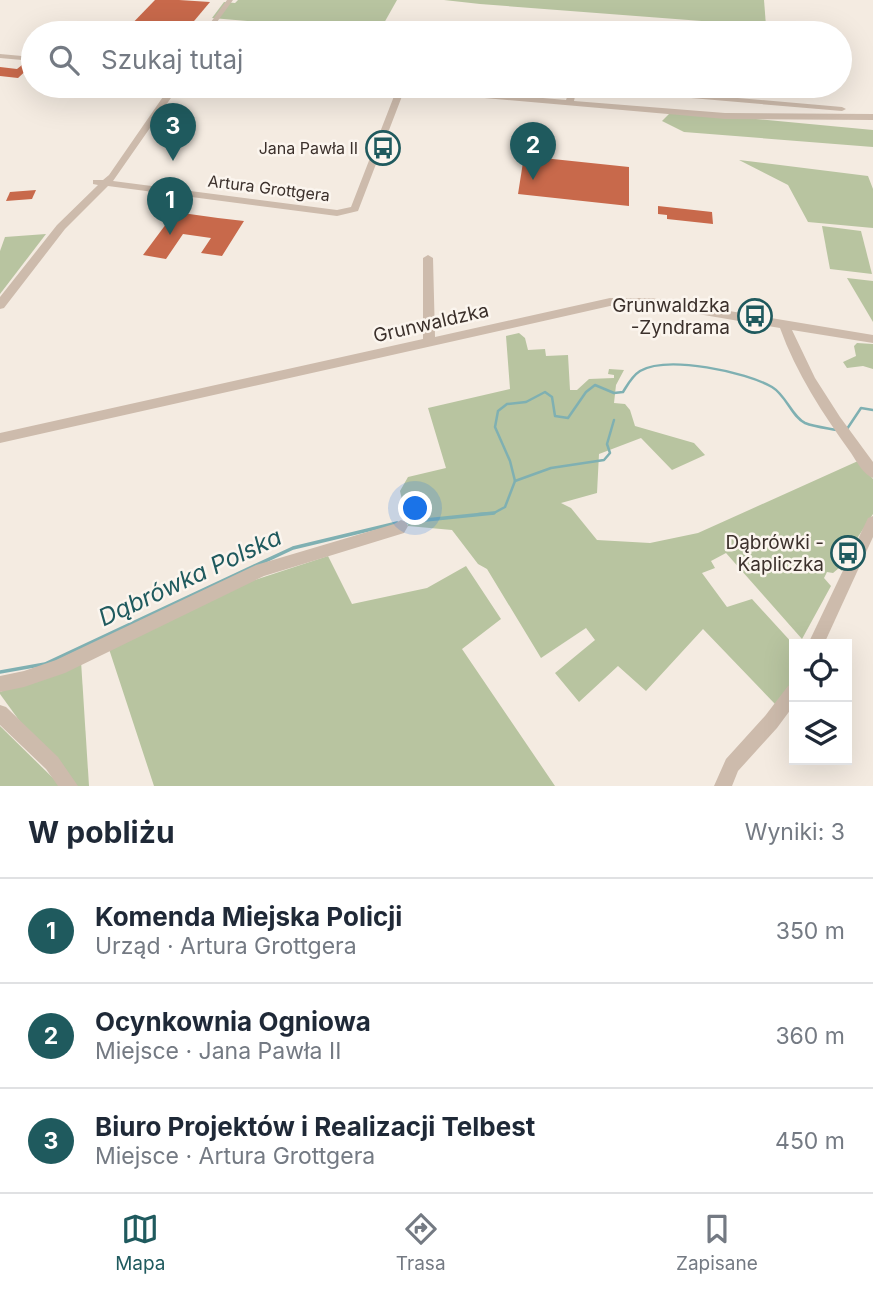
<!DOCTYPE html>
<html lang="pl">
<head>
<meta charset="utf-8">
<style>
  :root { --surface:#fff; --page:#f6f6f7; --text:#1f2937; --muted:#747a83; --line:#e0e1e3; --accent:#1f5a5e }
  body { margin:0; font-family:Inter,sans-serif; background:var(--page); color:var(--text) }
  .controls { position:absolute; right:21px; bottom:21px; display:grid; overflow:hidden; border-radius:0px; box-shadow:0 7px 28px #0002 }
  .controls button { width:63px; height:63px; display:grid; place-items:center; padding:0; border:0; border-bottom:2px solid var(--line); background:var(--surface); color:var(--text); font:35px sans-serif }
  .you { position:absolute; left:416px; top:509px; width:24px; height:24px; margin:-18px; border:5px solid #fff; border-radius:50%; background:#1a73e8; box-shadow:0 0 0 10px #1a73e833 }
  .badge { display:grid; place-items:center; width:46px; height:46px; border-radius:50%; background:var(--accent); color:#fff; font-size:23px; font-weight:700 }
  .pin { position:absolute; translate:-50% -58px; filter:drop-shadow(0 2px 4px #0008) }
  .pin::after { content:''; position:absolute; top:37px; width:24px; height:21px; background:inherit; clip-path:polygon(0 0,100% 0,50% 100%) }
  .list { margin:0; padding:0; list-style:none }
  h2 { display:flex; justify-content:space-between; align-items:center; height:91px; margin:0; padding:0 28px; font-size:30px }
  h2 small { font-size:23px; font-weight:400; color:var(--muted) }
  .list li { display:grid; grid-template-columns:46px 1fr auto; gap:21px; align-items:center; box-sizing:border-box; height:105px; padding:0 28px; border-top:2px solid var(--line) }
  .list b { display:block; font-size:26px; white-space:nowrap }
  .list p { margin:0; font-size:23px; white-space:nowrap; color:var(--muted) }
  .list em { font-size:23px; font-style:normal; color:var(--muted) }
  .icon { flex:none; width:38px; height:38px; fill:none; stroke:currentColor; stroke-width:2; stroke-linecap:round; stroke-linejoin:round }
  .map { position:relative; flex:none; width:873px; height:786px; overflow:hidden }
  .search { position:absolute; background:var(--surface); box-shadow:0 7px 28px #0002; left:21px; right:21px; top:21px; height:77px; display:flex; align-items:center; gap:18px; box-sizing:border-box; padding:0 24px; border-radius:38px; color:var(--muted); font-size:26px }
  .sheet { height:406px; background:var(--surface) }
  nav { display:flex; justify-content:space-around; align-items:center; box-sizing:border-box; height:98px; border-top:2px solid var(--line); background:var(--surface); font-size:19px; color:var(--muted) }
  nav a { display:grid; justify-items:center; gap:4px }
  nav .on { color:var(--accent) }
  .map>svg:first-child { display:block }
</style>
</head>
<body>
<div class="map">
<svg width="873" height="786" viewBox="0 0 873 786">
  <rect width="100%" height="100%" fill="#f4ebe1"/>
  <g fill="#b8c4a0">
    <polygon points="238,0 397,0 379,32 212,18 224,2 235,3"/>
    <polygon points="444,0 764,0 766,26 480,4"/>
    <polygon points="672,111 873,130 873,147 684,132 662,121"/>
    <polygon points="739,160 868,176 873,189 873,228 808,222 788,185"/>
    <polygon points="822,226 861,231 872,274 830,269"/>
    <polygon points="46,234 0,294 0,251 5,237"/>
    <polygon points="847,278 873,281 873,322"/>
    <polygon points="519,333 525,338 528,350 545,349 546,356 568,355 570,390 577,390 589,379 614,378 614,375 608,374 609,369 624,370 616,385 614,403 625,404 630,410 635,426 694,443 705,455 672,470 641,438 599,454 597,493 561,503 571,508 597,540 650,543 698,533 858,461 873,479 873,514 858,537 842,571 839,568 833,573 827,572 824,578 831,586 802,639 726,553 711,561 715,568 702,573 727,607 752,599 794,645 794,680 775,704 703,629 646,691 618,666 579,702 555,673 595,640 586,628 541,658 487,569 478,564 452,530 408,526 400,491 408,477 446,468 428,408 510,389 506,336"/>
    <polygon points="857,343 873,344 873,369 863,366 847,368 843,362 856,356 854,346"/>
    <polygon points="328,556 352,604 427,588 466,566 501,619 462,649 555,786 154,786 109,649 230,588"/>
    <polygon points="81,661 89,786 74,786 29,734 0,694 0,692"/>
    <polygon points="0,726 58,783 60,786 0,786"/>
  </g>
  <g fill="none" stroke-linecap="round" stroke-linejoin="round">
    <g stroke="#7fb0b2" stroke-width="2.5">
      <polyline points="847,429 861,408 873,410"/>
      <polyline points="515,481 551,468 604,460 610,453 607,444 614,420"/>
      <path d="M479,514L494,513L505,507L515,481L510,461L495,427L498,411L507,404L526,402L545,392L552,397L555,416L568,418L586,392L595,385L614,393L623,392C628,384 632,376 640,371C668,355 746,372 772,387C786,395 792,417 805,423C815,427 827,428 837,430"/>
    </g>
    <g stroke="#7fb0b2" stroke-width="3.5">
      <polyline points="406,522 494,513"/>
      <polyline points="0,672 45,664 293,548 397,523"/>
    </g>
  </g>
  <g fill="#c8694b">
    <polygon points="155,0 179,0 210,2 184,33 123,33"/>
    <polygon points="22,65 31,66 18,78 0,76 0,67 17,69"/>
    <polygon points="524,156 629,167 629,206 518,194"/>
    <polygon points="36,190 32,199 6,201 10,192"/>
    <polygon points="658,206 712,212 713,224 667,219 667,215 658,214"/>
    <polygon points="175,212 218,218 244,221 222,256 201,253 211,238 183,234 166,259 143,255"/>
  </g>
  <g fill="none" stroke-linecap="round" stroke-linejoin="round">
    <g fill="#cdbbac" fill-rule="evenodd">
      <polygon points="227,0 233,0 209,33 203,33"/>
      <polygon points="0,54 33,57 33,61 0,58"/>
      <polygon points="174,86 182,86 173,95 113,181 337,210 351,207 396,91 369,88 365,86 402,86 566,100 570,89 581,86 598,86 842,107 846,109 842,111 586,89 576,92 574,101 725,113 873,114 873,120 725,119 404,91 358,211 337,216 108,186 65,229 4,308 0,309 0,297 57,225 98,185 93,184 93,180 103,180 109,175 167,91"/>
      <path d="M428,255L433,258L435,337L610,298H651L873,335V343L792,330L815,378L840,417L873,462V478C863,474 857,462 851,453C823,414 796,373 780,328L651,306H610L0,443V433L423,339V258Z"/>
      <polygon points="873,516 873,537 824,644 808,644 868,518"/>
      <polygon points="401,520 406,522 408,526 404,533 264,576 65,673 24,687 0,692 0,676 24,671 56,660 256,565 394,524"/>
      <polygon points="794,684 794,705 777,728 738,771 732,786 714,786 726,759 765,716 788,686"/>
      <polygon points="0,705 6,707 58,757 78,786 58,786 46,769 0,725"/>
    </g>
  </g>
  <defs>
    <g id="bus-ring" transform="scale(1.75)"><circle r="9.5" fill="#fbf5ee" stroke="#1f5a5e" stroke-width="1.5"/><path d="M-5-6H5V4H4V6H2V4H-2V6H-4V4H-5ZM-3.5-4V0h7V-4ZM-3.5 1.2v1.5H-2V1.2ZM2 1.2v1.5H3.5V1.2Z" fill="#1f5a5e"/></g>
  </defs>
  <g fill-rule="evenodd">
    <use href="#bus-ring" x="383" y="148"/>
    <use href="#bus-ring" x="755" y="316"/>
    <use href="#bus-ring" x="848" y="553"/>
  </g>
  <g text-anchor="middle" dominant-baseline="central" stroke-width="5" stroke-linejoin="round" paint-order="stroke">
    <g font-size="16" fill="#3b302b" stroke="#fbf5ee" text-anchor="end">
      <text x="358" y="148">Jana Pawła II</text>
    </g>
    <g font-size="16" fill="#3b302b" stroke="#fbf5ee">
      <text transform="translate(269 188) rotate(7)">Artura Grottgera</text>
    </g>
    <g font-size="19" fill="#3b302b" stroke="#fbf5ee" text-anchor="end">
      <text x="730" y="305">Grunwaldzka<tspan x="730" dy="22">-Zyndrama</tspan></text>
      <text x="824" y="542">Dąbrówki -<tspan x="824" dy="22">Kapliczka</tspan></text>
    </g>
    <g font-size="19" fill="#3b302b" stroke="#fbf5ee">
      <text transform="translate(431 323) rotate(-13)">Grunwaldzka</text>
    </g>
    <g font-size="24" font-style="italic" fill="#1f5a5e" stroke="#fbf5ee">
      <text transform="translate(190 577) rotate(-25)">Dąbrówka Polska</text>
    </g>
  </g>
</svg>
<div class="controls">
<button><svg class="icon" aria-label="locate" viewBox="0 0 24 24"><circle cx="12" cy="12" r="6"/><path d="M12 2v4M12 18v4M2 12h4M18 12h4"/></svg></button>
<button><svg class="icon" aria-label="layers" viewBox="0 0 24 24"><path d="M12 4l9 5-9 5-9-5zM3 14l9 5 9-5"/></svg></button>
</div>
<div class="you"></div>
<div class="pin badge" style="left:170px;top:235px">1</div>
<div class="pin badge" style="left:533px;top:180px">2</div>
<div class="pin badge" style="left:173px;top:161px">3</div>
<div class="search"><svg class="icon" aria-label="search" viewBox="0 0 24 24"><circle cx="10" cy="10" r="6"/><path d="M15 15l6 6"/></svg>Szukaj tutaj</div>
</div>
<section class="sheet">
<h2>W pobliżu<small>Wyniki: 3</small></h2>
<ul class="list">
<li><span class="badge">1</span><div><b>Komenda Miejska Policji</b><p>Urząd · Artura Grottgera</p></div><em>350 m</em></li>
<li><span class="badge">2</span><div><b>Ocynkownia Ogniowa</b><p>Miejsce · Jana Pawła II</p></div><em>360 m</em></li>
<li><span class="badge">3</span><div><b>Biuro Projektów i Realizacji Telbest</b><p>Miejsce · Artura Grottgera</p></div><em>450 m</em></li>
</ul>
</section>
<nav>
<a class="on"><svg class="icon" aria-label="map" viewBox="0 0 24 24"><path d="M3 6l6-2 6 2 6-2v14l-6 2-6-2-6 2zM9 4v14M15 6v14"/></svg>Mapa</a>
<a><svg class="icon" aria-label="directions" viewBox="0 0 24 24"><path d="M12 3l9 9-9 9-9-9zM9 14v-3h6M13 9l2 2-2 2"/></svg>Trasa</a>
<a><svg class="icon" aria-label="saved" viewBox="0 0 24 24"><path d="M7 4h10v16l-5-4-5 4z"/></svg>Zapisane</a>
</nav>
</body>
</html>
